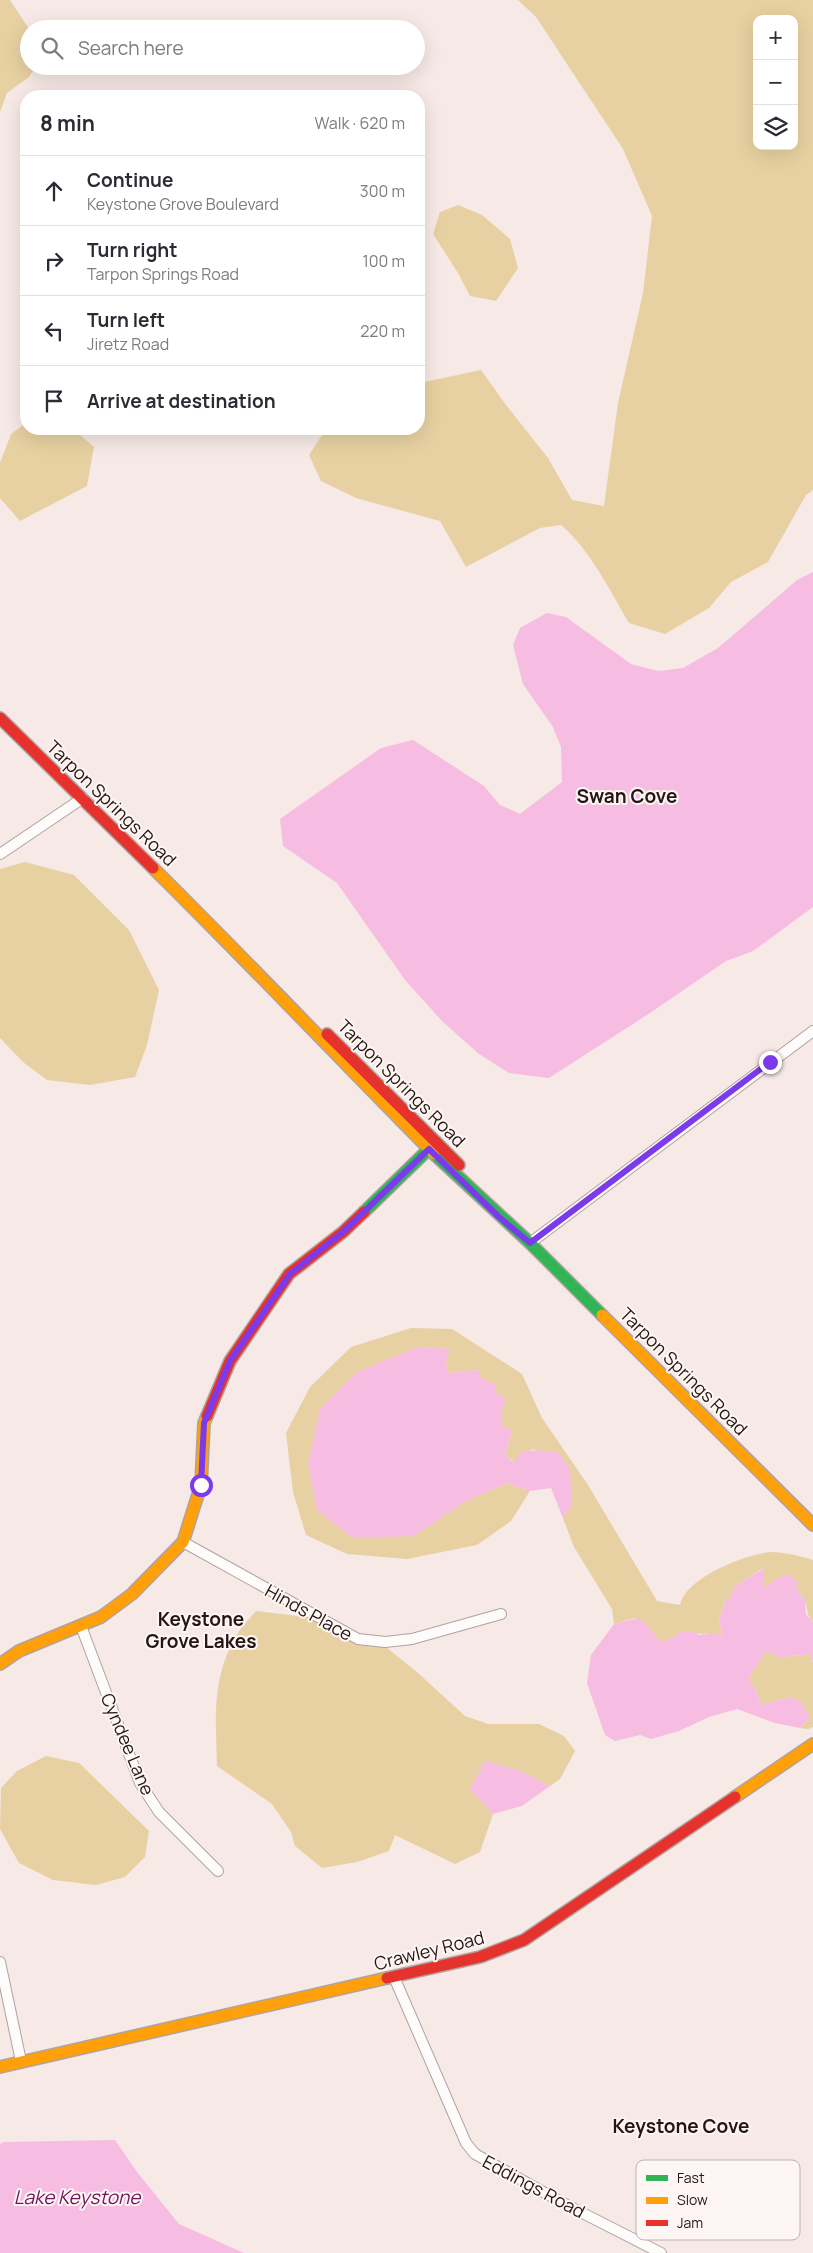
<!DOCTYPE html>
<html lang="en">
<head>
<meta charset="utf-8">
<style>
  :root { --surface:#fff; --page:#f7f7f7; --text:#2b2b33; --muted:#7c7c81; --line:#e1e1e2 }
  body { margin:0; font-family:Manrope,sans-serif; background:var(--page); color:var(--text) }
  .controls { position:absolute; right:15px; top:15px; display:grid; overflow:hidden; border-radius:10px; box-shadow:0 5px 20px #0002 }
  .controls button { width:45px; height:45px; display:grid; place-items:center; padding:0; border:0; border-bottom:1px solid var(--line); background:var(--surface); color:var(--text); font:25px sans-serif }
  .stop { position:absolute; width:15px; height:15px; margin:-11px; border:4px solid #7c3aed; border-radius:50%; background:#fff }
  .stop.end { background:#7c3aed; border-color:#fff; box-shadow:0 1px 5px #0008 }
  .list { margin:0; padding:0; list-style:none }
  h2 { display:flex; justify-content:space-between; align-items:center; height:65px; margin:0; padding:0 20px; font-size:21px }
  h2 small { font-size:16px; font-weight:400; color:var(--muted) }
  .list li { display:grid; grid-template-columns:32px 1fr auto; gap:15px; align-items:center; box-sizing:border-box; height:70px; padding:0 20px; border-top:1px solid var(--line) }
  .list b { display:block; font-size:19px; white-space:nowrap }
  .list p { margin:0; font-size:16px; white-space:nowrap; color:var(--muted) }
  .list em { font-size:16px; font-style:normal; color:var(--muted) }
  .icon { flex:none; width:28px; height:28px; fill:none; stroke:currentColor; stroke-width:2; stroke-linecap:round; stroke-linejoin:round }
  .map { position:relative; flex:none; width:813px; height:2253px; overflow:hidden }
  .search { position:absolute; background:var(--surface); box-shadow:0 5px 20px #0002; left:20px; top:20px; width:405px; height:55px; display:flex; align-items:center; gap:12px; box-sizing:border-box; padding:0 18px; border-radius:28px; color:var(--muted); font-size:19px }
  .panel { position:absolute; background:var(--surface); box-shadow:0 5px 20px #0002; left:20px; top:90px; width:405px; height:345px; border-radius:20px }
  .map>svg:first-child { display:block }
</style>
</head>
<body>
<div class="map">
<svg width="813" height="2253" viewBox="0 0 813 2253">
  <rect width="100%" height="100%" fill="#f6e9e6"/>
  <g fill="#e7d1a2" fill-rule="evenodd">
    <polygon points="0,0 10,0 29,29 29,66 36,66 29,77 7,93 0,112"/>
    <path d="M518,0H813V490L806,495L768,562L731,582L709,608L665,634L629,623C609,589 591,551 561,525L540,528L466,567L440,521L356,498L321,481L309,455L326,429H419V383L481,370L506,405L548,458L572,500L604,506L618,403L643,293L652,216L623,149L536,17ZM757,19H794V146H757Z"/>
    <polygon points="458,205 482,215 510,239 518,268 496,301 470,296 458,273 433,234 440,212"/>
    <polygon points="26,423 26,429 73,429 94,447 87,486 20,521 0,498 0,463 11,434"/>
    <polygon points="25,862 74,875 129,930 159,990 147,1045 135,1077 90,1085 47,1080 23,1062 0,1038 0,869"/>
    <path d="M411,1328L452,1329L522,1374L542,1418L588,1485L657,1601L680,1605C685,1578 745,1554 771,1552C784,1552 800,1556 813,1560V1622C805,1613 809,1609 804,1599C799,1589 787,1584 778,1578L763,1589V1568L734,1587L730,1598L725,1602L719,1620L722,1636C704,1630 678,1636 661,1642L646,1624L635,1618L614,1624L612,1609L574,1547L563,1518L572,1504L557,1451L540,1452L532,1449L514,1462L505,1455L512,1431L502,1426L494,1392L496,1385L481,1378L478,1370L448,1373L446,1363L450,1349L418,1347L414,1536L464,1502L507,1483L530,1491L511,1521L477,1545L407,1559L347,1554L306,1535L293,1492L286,1433L310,1387L351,1347Z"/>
    <path d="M256,1611L306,1617L355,1644L386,1647L418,1673L465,1716L488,1724H539L564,1736L575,1751L560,1779L550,1786L521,1771L471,1789L493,1814L480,1852L455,1864L395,1835L389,1851L357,1862L322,1868L295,1846L291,1832L272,1804L217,1766C216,1720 211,1681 235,1638C240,1628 249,1619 256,1611Z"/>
    <polygon points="766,1651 780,1657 811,1654 813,1663 813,1727 808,1729 800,1728 810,1718 791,1697 761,1705 756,1690 748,1679"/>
    <polygon points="46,1756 79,1763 149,1831 145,1857 125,1877 96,1885 53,1880 19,1863 0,1829 1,1788 17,1771"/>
  </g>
  <g fill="#f7bce2">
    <polygon points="813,572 813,907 753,951 726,961 650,1013 549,1078 509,1073 479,1054 442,1021 405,980 337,883 283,846 280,819 381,748 413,740 484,786 500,805 520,814 562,782 561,747 553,727 523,684 513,645 520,628 547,613 566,617 631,664 658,671 683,668 718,648 797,580"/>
    <path d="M418,1347L450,1349L446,1363L448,1373L478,1370L481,1378L497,1385L495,1392L505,1398L501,1414L502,1426L512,1431L505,1455L513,1462C516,1459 518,1455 521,1453C526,1448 548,1452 557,1451L570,1468L572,1504L563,1518L551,1488L530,1491L507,1483L464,1502L414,1536L353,1538L317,1510L308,1464L320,1409L357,1372Z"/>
    <polygon points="764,1568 763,1589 778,1578 789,1574 798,1582 796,1589 805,1600 806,1614 813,1622 813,1663 811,1654 780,1657 766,1651 748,1679 756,1690 761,1705 791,1697 802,1703 810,1718 800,1728 775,1723 737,1709 709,1717 679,1731 651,1739 640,1735 615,1741 605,1735 587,1683 591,1655 614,1624 638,1618 646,1624 661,1642 674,1637 682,1631 694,1632 698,1635 713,1633 722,1636 719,1620 725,1602 730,1598 734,1587"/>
    <polygon points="485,1761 521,1771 550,1786 522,1806 493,1814 470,1789"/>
    <polygon points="115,2140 137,2172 179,2224 244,2253 0,2253 0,2145 3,2142"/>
  </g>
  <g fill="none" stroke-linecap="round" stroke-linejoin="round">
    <g stroke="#afa3a0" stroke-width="12">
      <g id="street">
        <polyline points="0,854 83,798"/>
        <polyline points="530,1243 813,1031"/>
        <polyline points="183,1542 358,1639 385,1642 412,1639 501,1614"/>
        <polyline points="81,1626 140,1783 159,1812 218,1871"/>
        <polyline points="0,1962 21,2061"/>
        <polyline points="394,1977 466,2143 475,2154 563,2203 661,2253"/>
      </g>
    </g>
    <g stroke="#afa3a0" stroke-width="14">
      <g id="fast">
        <polyline points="434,1154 530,1243 602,1315"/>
        <polyline points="364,1212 436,1142"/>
      </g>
    </g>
    <g stroke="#afa3a0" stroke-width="14">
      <g id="slow">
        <path d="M153,868C248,962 340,1059 434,1154"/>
        <polyline points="602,1315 813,1525"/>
        <polyline points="0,1664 19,1651 101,1617 132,1594 183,1542 201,1485 204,1423 207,1416"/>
        <polyline points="735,1797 813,1744"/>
        <polyline points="0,2067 387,1978"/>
      </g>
    </g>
    <g stroke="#afa3a0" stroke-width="14">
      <g id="jam">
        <polyline points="0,718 153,868"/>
        <polyline points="327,1034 459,1165"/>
        <polyline points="207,1416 230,1361 289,1274 343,1232 364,1212"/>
        <polyline points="387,1978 480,1957 524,1940 735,1797"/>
      </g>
    </g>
    <use href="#street" stroke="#fefcfb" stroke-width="10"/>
    <use href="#fast" stroke="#30b455" stroke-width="11"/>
    <use href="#slow" stroke="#ff9f0a" stroke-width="11"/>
    <use href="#jam" stroke="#e5322d" stroke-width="11"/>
  </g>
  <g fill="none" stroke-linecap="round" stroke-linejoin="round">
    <polyline stroke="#7c3aed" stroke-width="6" points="201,1485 204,1423 230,1361 290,1274 343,1232 429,1149 499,1217 530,1243 770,1062"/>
  </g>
  <g text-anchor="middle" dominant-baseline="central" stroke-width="4" stroke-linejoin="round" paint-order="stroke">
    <g font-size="18" fill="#231613" stroke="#fef6f4">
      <text transform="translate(112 803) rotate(44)">Tarpon Springs Road</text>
      <text transform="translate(402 1083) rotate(45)">Tarpon Springs Road</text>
      <text transform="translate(684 1371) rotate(45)">Tarpon Springs Road</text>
      <text transform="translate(309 1612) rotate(29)">Hinds Place</text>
      <text transform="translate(128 1744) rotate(67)">Cyndee Lane</text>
      <text transform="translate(429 1950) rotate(-14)">Crawley Road</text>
      <text transform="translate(534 2186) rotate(28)">Eddings Road</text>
    </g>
    <g font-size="19" font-weight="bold" fill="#231613" stroke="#fef6f4">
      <text x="627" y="796">Swan Cove</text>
      <text x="201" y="1619">Keystone<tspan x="201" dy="22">Grove Lakes</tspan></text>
      <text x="681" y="2126">Keystone Cove</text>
    </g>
    <g font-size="19" font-style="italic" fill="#70155d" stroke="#fef6f4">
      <text x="77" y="2197">Lake Keystone</text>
    </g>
  </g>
  <rect x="636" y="2160" width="164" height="80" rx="8" fill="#fef6f4" stroke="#bcb3b0" stroke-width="1"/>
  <rect x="646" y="2175" width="22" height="6" fill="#30b455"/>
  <rect x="646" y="2197" width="22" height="7" fill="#ff9f0a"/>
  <rect x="646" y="2220" width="22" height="6" fill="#e5322d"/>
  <g font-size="14" fill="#231613">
    <text x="677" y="2183">Fast</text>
    <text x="677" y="2205">Slow</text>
    <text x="677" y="2228">Jam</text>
  </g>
</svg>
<div class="controls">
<button>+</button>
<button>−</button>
<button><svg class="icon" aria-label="layers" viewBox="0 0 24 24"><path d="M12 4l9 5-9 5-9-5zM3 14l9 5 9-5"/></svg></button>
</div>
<div class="stop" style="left:201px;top:1485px"></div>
<div class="stop end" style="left:770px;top:1062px"></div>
<div class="search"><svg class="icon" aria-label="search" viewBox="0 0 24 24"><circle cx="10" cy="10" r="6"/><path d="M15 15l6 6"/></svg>Search here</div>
<section class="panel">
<h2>8 min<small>Walk · 620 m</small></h2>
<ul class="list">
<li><svg class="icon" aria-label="ahead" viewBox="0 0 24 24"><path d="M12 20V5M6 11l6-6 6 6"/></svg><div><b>Continue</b><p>Keystone Grove Boulevard</p></div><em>300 m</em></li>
<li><svg class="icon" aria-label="right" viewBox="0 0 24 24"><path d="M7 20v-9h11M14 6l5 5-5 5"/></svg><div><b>Turn right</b><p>Tarpon Springs Road</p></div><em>100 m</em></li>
<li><svg class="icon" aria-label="left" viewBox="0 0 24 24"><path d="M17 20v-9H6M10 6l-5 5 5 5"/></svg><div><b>Turn left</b><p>Jiretz Road</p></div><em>220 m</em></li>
<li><svg class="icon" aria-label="arrive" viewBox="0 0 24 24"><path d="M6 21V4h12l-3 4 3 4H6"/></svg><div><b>Arrive at destination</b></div></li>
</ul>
</section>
</div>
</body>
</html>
